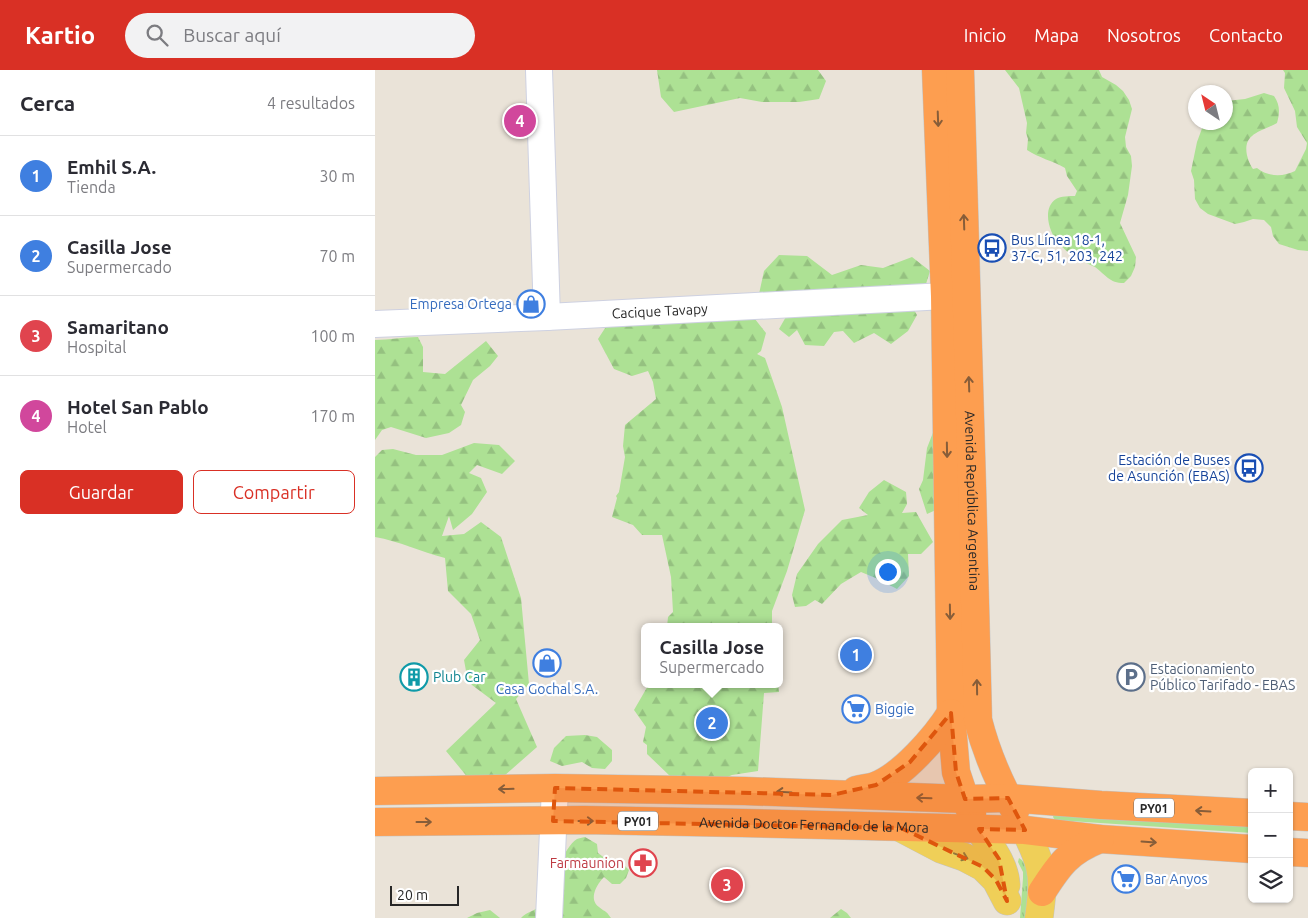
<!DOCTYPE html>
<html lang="es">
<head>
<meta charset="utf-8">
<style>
  :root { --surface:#fff; --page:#f2f2f3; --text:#2b2b33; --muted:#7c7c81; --line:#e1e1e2; --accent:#d93025 }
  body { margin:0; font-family:Ubuntu,sans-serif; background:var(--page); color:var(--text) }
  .controls { position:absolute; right:15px; bottom:15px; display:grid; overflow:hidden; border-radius:8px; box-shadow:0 1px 4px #0004 }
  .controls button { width:45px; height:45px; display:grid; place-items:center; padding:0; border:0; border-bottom:1px solid var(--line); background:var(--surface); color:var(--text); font:25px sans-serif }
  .compass { position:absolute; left:813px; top:15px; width:45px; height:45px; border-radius:50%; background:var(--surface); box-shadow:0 1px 4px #0004; rotate:325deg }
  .scale { position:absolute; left:15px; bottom:12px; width:69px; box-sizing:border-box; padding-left:5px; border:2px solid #272727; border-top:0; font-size:14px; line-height:18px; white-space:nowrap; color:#272727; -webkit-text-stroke:4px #fff; paint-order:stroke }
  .you { position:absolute; left:512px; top:501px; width:18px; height:18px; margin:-12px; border:4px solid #fff; border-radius:50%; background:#1a73e8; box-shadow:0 0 0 8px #1a73e833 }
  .badge { display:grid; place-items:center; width:32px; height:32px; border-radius:50%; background:var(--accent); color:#fff; font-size:16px; font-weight:700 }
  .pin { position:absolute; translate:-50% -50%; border:2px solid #fff; box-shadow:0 1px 5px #0006 }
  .popup { position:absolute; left:266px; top:553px; width:142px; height:65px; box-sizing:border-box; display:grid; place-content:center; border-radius:8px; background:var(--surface); filter:drop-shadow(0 1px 4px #0005); font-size:16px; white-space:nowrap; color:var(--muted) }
  .popup b { font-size:19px; color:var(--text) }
  .popup::after { content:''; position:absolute; left:50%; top:100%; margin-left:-10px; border:10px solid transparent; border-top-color:var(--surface) }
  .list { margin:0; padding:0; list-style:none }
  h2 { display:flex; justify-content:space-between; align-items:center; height:65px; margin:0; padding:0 20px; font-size:21px }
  h2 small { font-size:16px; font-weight:400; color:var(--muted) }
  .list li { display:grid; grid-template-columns:32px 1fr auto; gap:15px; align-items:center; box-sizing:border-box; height:80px; padding:0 20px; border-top:1px solid var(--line) }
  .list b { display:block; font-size:19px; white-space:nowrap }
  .list p { margin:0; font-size:16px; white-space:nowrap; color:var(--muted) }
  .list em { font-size:16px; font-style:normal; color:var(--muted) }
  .actions { display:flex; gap:10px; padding:15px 20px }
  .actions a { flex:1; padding:11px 0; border:1px solid var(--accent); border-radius:8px; text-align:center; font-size:18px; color:var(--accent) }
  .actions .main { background:var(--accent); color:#fff }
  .icon { flex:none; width:28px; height:28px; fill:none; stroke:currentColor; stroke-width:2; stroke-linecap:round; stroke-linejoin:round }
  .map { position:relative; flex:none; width:933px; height:848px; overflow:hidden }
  header { display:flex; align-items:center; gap:30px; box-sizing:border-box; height:70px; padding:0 25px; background:var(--accent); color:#fff }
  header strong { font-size:24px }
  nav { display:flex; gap:28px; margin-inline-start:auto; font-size:18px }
  .search { width:350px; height:45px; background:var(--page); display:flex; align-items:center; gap:12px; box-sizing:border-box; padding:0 18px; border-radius:28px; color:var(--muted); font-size:19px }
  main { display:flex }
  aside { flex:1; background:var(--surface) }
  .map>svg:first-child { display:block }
</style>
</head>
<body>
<header>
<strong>Kartio</strong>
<div class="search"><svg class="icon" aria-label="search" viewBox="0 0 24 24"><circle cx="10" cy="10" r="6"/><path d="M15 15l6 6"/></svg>Buscar aquí</div>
<nav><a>Inicio</a><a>Mapa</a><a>Nosotros</a><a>Contacto</a></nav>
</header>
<main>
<aside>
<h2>Cerca<small>4 resultados</small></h2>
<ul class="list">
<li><span class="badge" style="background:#3f7fe0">1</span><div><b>Emhil S.A.</b><p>Tienda</p></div><em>30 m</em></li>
<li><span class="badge" style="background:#3f7fe0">2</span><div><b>Casilla Jose</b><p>Supermercado</p></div><em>70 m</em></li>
<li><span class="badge" style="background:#e0444e">3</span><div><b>Samaritano</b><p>Hospital</p></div><em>100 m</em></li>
<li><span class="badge" style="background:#d1479c">4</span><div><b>Hotel San Pablo</b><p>Hotel</p></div><em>170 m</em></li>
</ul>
<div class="actions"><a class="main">Guardar</a><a>Compartir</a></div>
</aside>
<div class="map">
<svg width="933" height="848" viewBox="0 0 933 848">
  <defs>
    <pattern id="forest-firs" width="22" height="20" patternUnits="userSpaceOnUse" patternTransform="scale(1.25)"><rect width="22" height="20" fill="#ade194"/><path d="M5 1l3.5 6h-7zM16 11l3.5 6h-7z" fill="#95c180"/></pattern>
    <pattern id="park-tufts" width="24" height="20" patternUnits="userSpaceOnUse" patternTransform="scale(1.25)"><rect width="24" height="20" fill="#ade194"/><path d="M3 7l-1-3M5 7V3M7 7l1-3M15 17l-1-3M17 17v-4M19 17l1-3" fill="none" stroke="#95c180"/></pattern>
  </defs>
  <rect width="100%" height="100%" fill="#eae3d8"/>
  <polygon fill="#ade194" points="679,744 877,756 877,763 680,750 678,747"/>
  <g fill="url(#forest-firs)">
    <polygon points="282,0 443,0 451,11 444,29 424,32 387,32 365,28 299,42 286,27"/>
    <path d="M630,0H724L727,7L741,15L748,21L754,30L757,39L750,67L751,77L756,86L757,96L753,125L745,153L761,187L760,197L756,206L749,213C734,213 731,205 720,197C716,195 713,194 709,192C701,189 691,181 684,174C675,164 666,139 681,129C686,126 694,126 700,126L702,121L692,106L690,98C678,91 664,88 652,80L653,69L651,63L652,53L644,18Z"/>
    <path d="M908,0H933V181L923,180L904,174L898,166L896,157L889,150L878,149L869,152L860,154L833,144L825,138L820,129L819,110L816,101L822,72L829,53L851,52V31L870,29L889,23L899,26C905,35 905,42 902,53C895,57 882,61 877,66C867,74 872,90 878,99L882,98C893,107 908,107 920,101L931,79L932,73L922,57L920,41L909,18L910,3Z"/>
    <polygon points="404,185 432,186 457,205 486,195 508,198 537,187 555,201 547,227 384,224 389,201"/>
    <polygon points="534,232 542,245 533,261 516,274 499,263 479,273 468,261 459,262 449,276 430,275 422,260 414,267 404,259 412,245"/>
    <polygon points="376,244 391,263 386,281 382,284 390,288 407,337 430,440 412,501 397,541 397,557 292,557 293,547 298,542 296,507 287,465 267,465 258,455 237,447 242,428 241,426 244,422 250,387 248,376 250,355 281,329 278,312 273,301 257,306 239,299 223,269 234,252"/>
    <path d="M43,267L48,277V302L70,304L111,271L123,286L115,296L98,310L86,335L90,342L86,355L74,363L51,368L16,357L7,360L0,370V270C15,270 28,267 43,267Z"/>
    <polygon points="559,360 563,439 552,444 544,419 548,410 552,378"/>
    <path d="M99,373L124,375L140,391L127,404L102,395L94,403L106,408L112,422L97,444L78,460L74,446L67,466L89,464L106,452L126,467L146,528L154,614L141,629L162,677L129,706L94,709L71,681L121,633L93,612L89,590L105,570L96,544L73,521L70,488C46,482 24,471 0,467V387L7,380L18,379L41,385H67Z"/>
    <polygon points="509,410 531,422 532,434 527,443 541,442 558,472 546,484 533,484 534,506 522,519 503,509 486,502 466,514 447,534 440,530 431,536 420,537 417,525 422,504 443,474 467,450 493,445 484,438 494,422"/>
    <polygon points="274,614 403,614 404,622 389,623 383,701 357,705 334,715 296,707 272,684 272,675 268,672 271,657 259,640"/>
    <polygon points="210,665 222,667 237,680 237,691 230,699 217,698 207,692 187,696 175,691 179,678 191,666"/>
    <path d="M210,767L222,774L223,783L231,789L249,795L254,800L251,808L245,814H237L229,807C222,814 213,829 224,837C231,843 230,839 236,848H146C151,842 161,841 165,835C173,820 189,776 202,769C204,768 207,768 210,767Z"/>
    <polygon points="466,839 472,843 476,848 455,848"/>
    <polygon points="115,840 125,848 92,848 102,843"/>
  </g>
  <path fill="url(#park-tufts)" d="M644,788C659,796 653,833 652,848H645L648,808V802L643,792Z"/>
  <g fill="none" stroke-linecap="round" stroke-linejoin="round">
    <g stroke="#ced1e1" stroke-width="28">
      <g id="minor">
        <polyline points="164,0 172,247"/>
        <path id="s1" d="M0,254L172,247L570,226"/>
        <polyline points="174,848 180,718"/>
      </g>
    </g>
    <g stroke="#c3c3c3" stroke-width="29">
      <g id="major">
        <polyline points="526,758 566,779 589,787 608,797 621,810 632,831"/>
        <path d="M604,759C615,776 630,794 631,815"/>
        <path d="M650,760C656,772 662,784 665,797C669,813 666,832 664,848"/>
      </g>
    </g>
    <g stroke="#c3c3c3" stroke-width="29">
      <g id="highway">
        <polyline points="561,0 570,226 576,643 581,702 590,729 597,744"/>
        <path id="s2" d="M585,0L597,416L603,650C611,682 624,712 640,741"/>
        <path d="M481,720C487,718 494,718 500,716C527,706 561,667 576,643"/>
        <polyline points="0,721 180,718 370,721 590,729 633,728 726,735 877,743"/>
        <polyline points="914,746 933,747"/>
        <path id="s3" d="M0,752L209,750L367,753L650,760L725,769L877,779"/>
        <polyline points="914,782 933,783"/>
        <path d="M667,822C684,795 694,781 725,769"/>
      </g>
    </g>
    <use href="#minor" stroke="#fff" stroke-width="26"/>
    <use href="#major" stroke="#efcf58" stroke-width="28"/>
    <use href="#highway" stroke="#fd9e50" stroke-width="28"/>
  </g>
  <defs><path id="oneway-shaft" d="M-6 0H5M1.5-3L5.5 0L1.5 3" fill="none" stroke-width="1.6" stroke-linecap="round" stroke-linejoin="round" transform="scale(1.25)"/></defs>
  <g stroke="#875d39">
    <use href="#oneway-shaft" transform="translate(563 49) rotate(88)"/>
    <use href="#oneway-shaft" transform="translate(589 152) rotate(-92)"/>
    <use href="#oneway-shaft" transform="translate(594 314) rotate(-92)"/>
    <use href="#oneway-shaft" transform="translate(572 380) rotate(89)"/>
    <use href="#oneway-shaft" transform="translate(575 542) rotate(89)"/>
    <use href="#oneway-shaft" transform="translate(602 617) rotate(-91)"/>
    <use href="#oneway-shaft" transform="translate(131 719) rotate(179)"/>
    <use href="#oneway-shaft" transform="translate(409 722) rotate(-177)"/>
    <use href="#oneway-shaft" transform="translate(549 728) rotate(-178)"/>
    <use href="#oneway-shaft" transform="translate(828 741) rotate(-177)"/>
    <use href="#oneway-shaft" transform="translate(211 751)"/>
    <use href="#oneway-shaft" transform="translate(49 752)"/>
    <use href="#oneway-shaft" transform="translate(774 772) rotate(4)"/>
  </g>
  <use stroke="#8b7b40" href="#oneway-shaft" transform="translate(586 786) rotate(21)"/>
  <path fill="#de560d" fill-opacity="0.2" stroke="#de560d" stroke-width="4" stroke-dasharray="10 6" stroke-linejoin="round" d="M576,643L581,702L590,729L633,728L650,760L604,759L624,789L632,831L621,810L608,797L526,758L178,751L180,718L457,725L501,715L535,692Z"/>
  <defs>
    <g id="bus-ring" transform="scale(1.4375)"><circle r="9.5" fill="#fff" stroke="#1a4fb4" stroke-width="1.5"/><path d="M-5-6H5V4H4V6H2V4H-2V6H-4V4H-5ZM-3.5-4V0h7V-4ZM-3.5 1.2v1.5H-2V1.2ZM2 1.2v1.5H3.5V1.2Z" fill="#1a4fb4"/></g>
    <g id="shop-ring" transform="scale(1.4375)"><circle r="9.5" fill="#fff" stroke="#3f7fe0" stroke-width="1.5"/><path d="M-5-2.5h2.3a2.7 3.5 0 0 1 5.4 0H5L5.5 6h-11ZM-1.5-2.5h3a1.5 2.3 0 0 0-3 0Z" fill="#3f7fe0"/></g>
    <g id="building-ring" transform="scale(1.4375)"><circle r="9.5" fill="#fff" stroke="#0f9aa8" stroke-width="1.5"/><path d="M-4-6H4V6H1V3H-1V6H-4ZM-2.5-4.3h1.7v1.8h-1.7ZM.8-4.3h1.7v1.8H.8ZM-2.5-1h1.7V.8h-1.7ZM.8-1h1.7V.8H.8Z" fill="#0f9aa8"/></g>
    <g id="parking-ring" transform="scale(1.4375)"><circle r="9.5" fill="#fff" stroke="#5c6f8a" stroke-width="1.5"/><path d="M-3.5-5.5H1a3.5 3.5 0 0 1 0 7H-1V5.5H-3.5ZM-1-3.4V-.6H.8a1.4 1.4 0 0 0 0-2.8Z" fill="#5c6f8a"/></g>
    <g id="supermarket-ring" transform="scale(1.4375)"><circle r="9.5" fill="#fff" stroke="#3f7fe0" stroke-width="1.5"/><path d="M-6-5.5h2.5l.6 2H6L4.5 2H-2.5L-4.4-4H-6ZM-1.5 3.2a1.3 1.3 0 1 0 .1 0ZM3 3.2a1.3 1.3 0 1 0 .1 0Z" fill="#3f7fe0"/></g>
    <g id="pharmacy-ring" transform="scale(1.4375)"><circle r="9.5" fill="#fff" stroke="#e0444e" stroke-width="1.5"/><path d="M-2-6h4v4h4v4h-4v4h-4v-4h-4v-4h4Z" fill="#e0444e"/></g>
  </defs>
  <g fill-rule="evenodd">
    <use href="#bus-ring" x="617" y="178"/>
    <use href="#shop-ring" x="156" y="234"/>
    <use href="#bus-ring" x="874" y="398"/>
    <use href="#shop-ring" x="172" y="593"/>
    <use href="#building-ring" x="39" y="607"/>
    <use href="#parking-ring" x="756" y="607"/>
    <use href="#supermarket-ring" x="481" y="639"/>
    <use href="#pharmacy-ring" x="268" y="793"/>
    <use href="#supermarket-ring" x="751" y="809"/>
  </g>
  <g text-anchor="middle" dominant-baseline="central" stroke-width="4.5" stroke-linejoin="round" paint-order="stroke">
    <g fill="#fff" stroke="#686868" stroke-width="1">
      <rect x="759" y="728.5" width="40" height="19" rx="4"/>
      <rect x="243" y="741.5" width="40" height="19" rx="4"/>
    </g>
    <g font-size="12" font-weight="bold" fill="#272727">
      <text x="779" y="738">PY01</text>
      <text x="263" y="751">PY01</text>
    </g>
    <g font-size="14" fill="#164399" stroke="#fff" text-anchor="start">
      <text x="636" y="170">Bus Línea 18-1,<tspan x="636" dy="16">37-C, 51, 203, 242</tspan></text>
      <text x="855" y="390" text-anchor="end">Estación de Buses<tspan x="855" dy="16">de Asunción (EBAS)</tspan></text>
    </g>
    <g font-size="14" fill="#366cbe" stroke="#fff" text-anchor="start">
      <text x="137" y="234" text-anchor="end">Empresa Ortega</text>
      <text x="172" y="619" text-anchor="middle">Casa Gochal S.A.</text>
      <text x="500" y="639">Biggie</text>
      <text x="770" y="809">Bar Anyos</text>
    </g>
    <g font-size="14" fill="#272727" stroke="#fff">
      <text stroke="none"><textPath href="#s1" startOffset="285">Cacique Tavapy</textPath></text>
      <text stroke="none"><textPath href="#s2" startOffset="431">Avenida República Argentina</textPath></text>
      <text stroke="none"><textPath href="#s3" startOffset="439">Avenida Doctor Fernando de la Mora</textPath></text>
    </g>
    <g font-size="14" fill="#4e5e75" stroke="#fff" text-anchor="start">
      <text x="775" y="599">Estacionamiento<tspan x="775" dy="16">Público Tarifado - EBAS</tspan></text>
    </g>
    <g font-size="14" fill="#0d838f" stroke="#fff" text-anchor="start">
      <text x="58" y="607">Plub Car</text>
    </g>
    <g font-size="14" fill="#be3a42" stroke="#fff" text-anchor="end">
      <text x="249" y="793">Farmaunion</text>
    </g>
  </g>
</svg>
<div class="controls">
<button>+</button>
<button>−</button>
<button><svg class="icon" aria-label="layers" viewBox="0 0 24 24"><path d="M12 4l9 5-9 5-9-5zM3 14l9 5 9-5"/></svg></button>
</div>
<svg class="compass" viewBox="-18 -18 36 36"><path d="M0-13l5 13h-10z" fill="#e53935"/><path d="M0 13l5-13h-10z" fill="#7c7c81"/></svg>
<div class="scale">20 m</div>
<div class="you"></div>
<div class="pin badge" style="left:481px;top:585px;background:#3f7fe0">1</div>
<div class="pin badge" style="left:337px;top:653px;background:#3f7fe0">2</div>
<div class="popup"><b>Casilla Jose</b>Supermercado</div>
<div class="pin badge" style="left:352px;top:815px;background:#e0444e">3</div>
<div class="pin badge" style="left:145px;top:51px;background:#d1479c">4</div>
</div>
</main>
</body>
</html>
